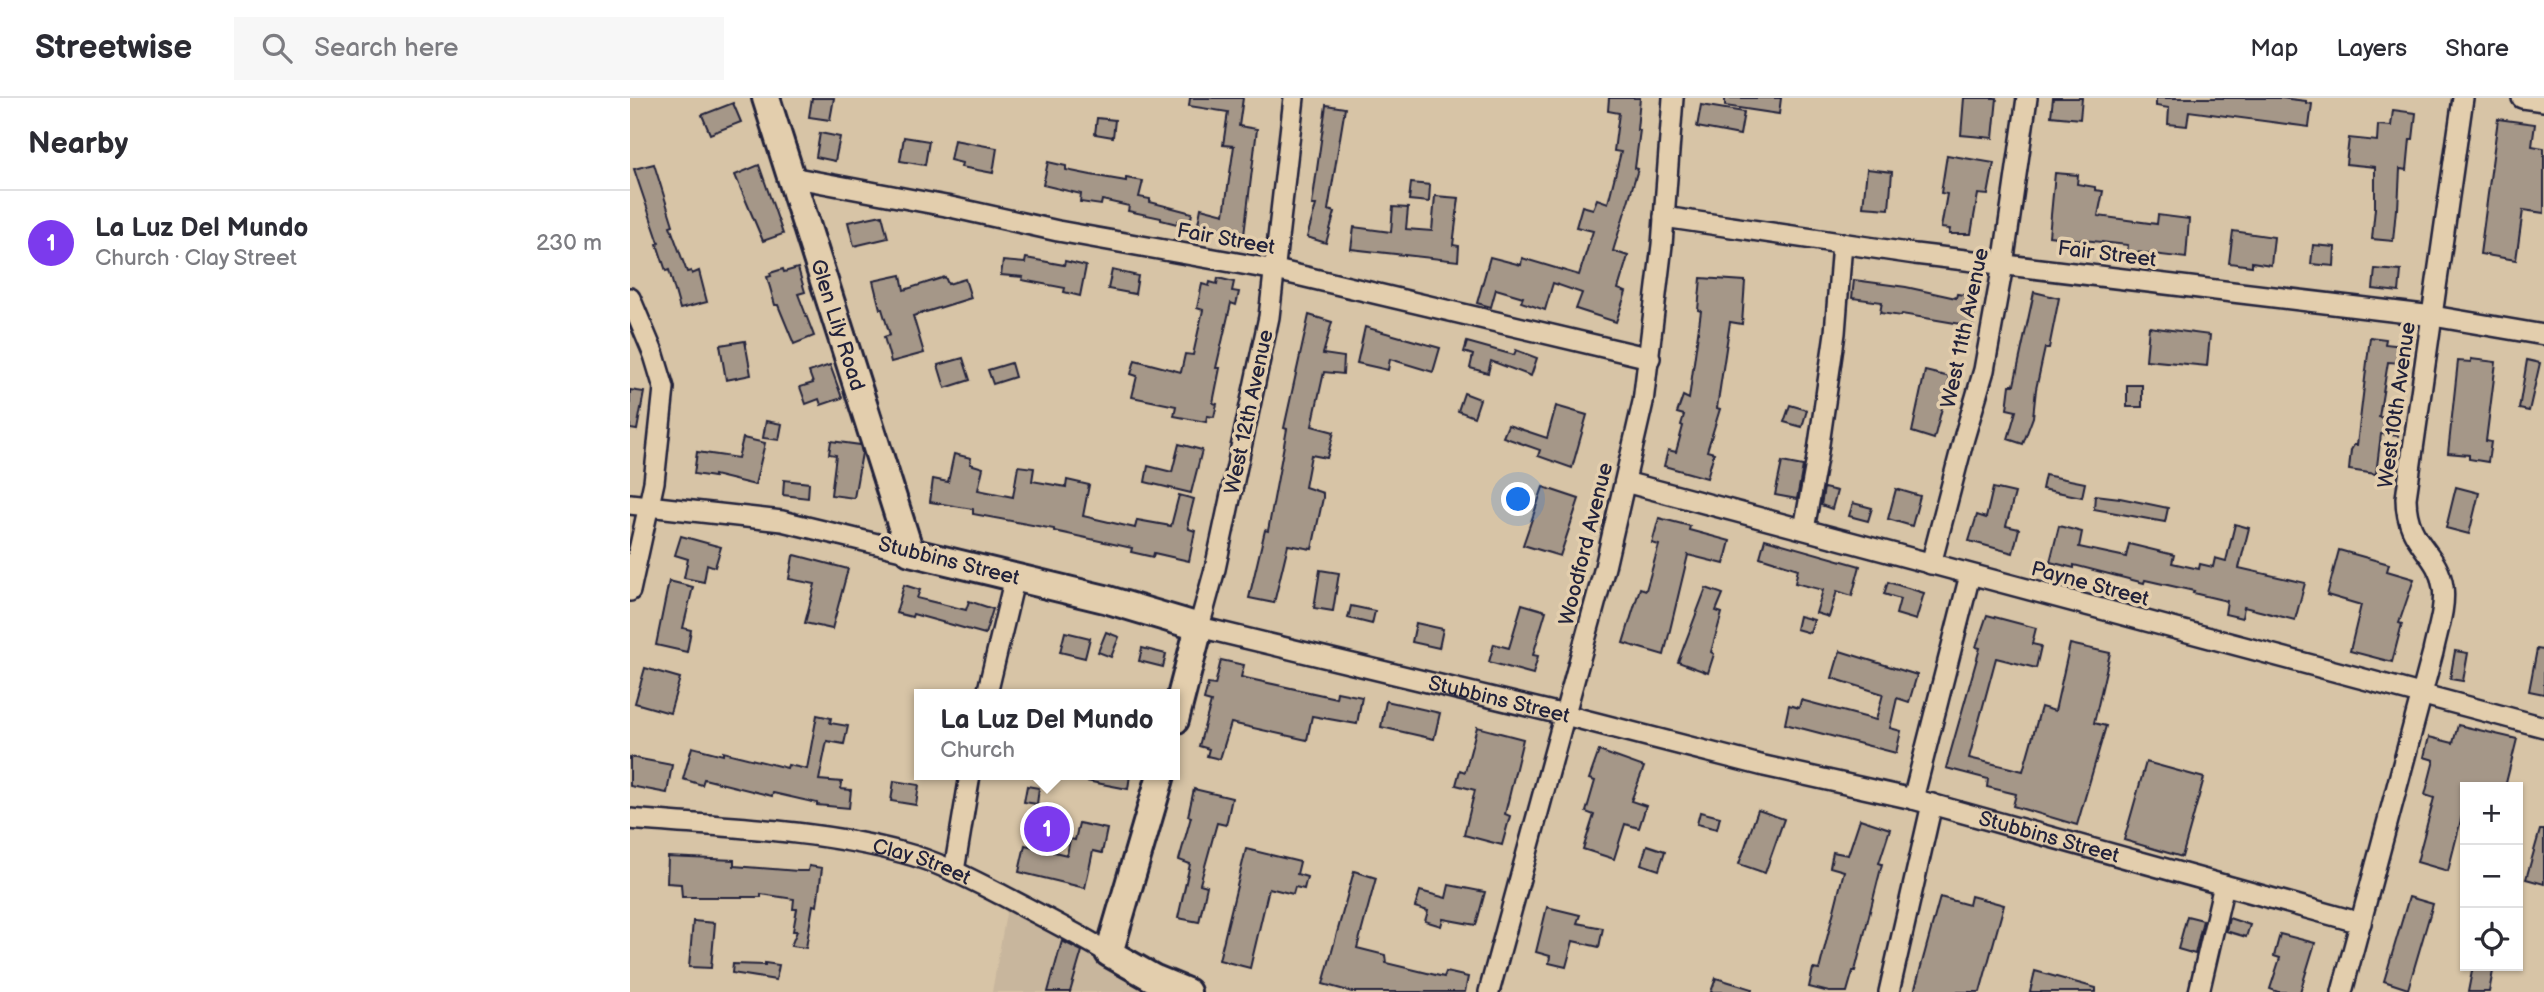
<!DOCTYPE html>
<html lang="en">
<head>
<meta charset="utf-8">
<style>
  :root { --surface:#fff; --page:#f7f7f7; --text:#2b2b33; --muted:#7c7c81; --line:#e1e1e2; --accent:#7c3aed }
  body { margin:0; font-family:"Balsamiq Sans",sans-serif; background:var(--page); color:var(--text) }
  .controls { position:absolute; right:21px; bottom:21px; display:grid; overflow:hidden; border-radius:0px; box-shadow:0 2px 5px #0004 }
  .controls button { width:63px; height:63px; display:grid; place-items:center; padding:0; border:0; border-bottom:2px solid var(--line); background:var(--surface); color:var(--text); font:35px sans-serif }
  .you { position:absolute; left:889px; top:402px; width:24px; height:24px; margin:-18px; border:5px solid #fff; border-radius:50%; background:#1a73e8; box-shadow:0 0 0 10px #1a73e833 }
  .badge { display:grid; place-items:center; width:46px; height:46px; border-radius:50%; background:var(--accent); color:#fff; font-size:23px; font-weight:700 }
  .pin { position:absolute; translate:-50% -50%; border:4px solid #fff; box-shadow:0 2px 7px #0006 }
  .popup { position:absolute; left:284px; top:591px; width:266px; height:91px; box-sizing:border-box; display:grid; place-content:center; border-radius:0px; background:var(--surface); filter:drop-shadow(0 2px 5px #0005); font-size:23px; white-space:nowrap; color:var(--muted) }
  .popup b { font-size:26px; color:var(--text) }
  .popup::after { content:''; position:absolute; left:50%; top:100%; margin-left:-14px; border:14px solid transparent; border-top-color:var(--surface) }
  .list { margin:0; padding:0; list-style:none }
  h2 { display:flex; justify-content:space-between; align-items:center; height:91px; margin:0; padding:0 28px; font-size:30px }
  h2 small { font-size:23px; font-weight:400; color:var(--muted) }
  .list li { display:grid; grid-template-columns:46px 1fr auto; gap:21px; align-items:center; box-sizing:border-box; height:105px; padding:0 28px; border-top:2px solid var(--line) }
  .list b { display:block; font-size:26px; white-space:nowrap }
  .list p { margin:0; font-size:23px; white-space:nowrap; color:var(--muted) }
  .list em { font-size:23px; font-style:normal; color:var(--muted) }
  .icon { flex:none; width:38px; height:38px; fill:none; stroke:currentColor; stroke-width:2; stroke-linecap:round; stroke-linejoin:round }
  .map { position:relative; flex:none; width:1914px; height:894px; overflow:hidden }
  header { display:flex; align-items:center; gap:42px; box-sizing:border-box; height:98px; padding:0 35px; background:var(--surface); border-bottom:2px solid var(--line) }
  header strong { font-size:33px }
  nav { display:flex; gap:38px; margin-inline-start:auto; font-size:24px }
  .search { width:490px; height:63px; background:var(--page); display:flex; align-items:center; gap:18px; box-sizing:border-box; padding:0 24px; border-radius:0px; color:var(--muted); font-size:26px }
  main { display:flex }
  aside { flex:1; background:var(--surface) }
  .map>svg:first-child { display:block }
</style>
</head>
<body>
<header>
<strong>Streetwise</strong>
<div class="search"><svg class="icon" aria-label="search" viewBox="0 0 24 24"><circle cx="10" cy="10" r="6"/><path d="M15 15l6 6"/></svg>Search here</div>
<nav><a>Map</a><a>Layers</a><a>Share</a></nav>
</header>
<main>
<aside>
<h2>Nearby<small></small></h2>
<ul class="list">
<li><span class="badge">1</span><div><b>La Luz Del Mundo</b><p>Church · Clay Street</p></div><em>230 m</em></li>
</ul>
</aside>
<div class="map">
<svg width="1914" height="894" viewBox="0 0 1914 894">
  <rect width="100%" height="100%" fill="#d7c4a6"/>
  <filter id="ink" filterUnits="userSpaceOnUse"><feTurbulence type="fractalNoise" baseFrequency=".0143" numOctaves="2"/><feDisplacementMap in="SourceGraphic" scale="14" xChannelSelector="R" yChannelSelector="G"/><feConvolveMatrix kernelMatrix="1 2 1 2 8 2 1 2 1" color-interpolation-filters="sRGB"/></filter>
  <g filter="url(#ink)">
    <polygon fill="#c8b69d" points="377,810 541,894 362,894"/>
    <g fill="#a59788" stroke="#22223b" stroke-width="2">
      <polygon points="182,0 204,0 200,22 179,19"/>
      <polygon points="560,0 613,0 609,28 627,31 614,137 584,132 585,130 568,126 571,110 594,116 604,48 593,47 598,14 559,8"/>
      <polygon points="979,0 1010,0 1007,32 1010,32 1005,70 1008,71 983,153 998,158 988,191 996,194 986,224 946,211 952,195 923,185 915,212 891,204 893,199 866,191 861,209 847,205 860,159 891,167 892,160 949,177 963,133 946,129 952,108 963,111 967,101 978,105 991,54 984,53 989,15 978,13"/>
      <polygon points="1095,0 1151,0 1149,16 1095,8"/>
      <polygon points="1334,0 1367,0 1363,40 1331,37"/>
      <polygon points="1423,0 1452,0 1450,21 1421,18"/>
      <polygon points="1526,0 1651,0 1676,3 1676,5 1682,6 1679,29 1559,13 1557,28 1538,26 1539,10 1526,8"/>
      <polygon points="103,5 111,24 80,36 72,17"/>
      <polygon points="696,7 715,10 698,112 705,114 696,145 677,139 686,107 682,107"/>
      <polygon points="1071,7 1114,14 1110,37 1067,29"/>
      <polygon points="1763,12 1786,15 1783,41 1780,41 1777,72 1770,71 1768,111 1766,111 1763,143 1742,141 1745,110 1745,69 1716,66 1719,40 1747,43 1748,27 1761,28"/>
      <polygon points="467,20 485,22 483,39 465,36"/>
      <polygon points="1868,21 1905,26 1902,48 1914,50 1914,115 1893,112 1886,162 1850,156"/>
      <polygon points="190,35 210,39 205,63 186,59"/>
      <polygon points="274,39 299,43 295,67 270,63"/>
      <polygon points="324,42 367,50 363,75 331,69 332,65 320,62"/>
      <polygon points="1317,57 1364,65 1358,97 1348,96 1341,136 1319,136 1320,131 1311,130 1317,96 1311,95"/>
      <polygon points="418,64 436,68 436,72 461,77 496,83 496,80 513,83 509,99 520,101 520,104 562,115 560,126 548,123 547,126 531,122 531,120 498,113 499,108 472,102 471,107 450,104 451,96 413,87"/>
      <polygon points="24,66 43,127 40,128 57,174 61,173 62,176 69,173 77,204 50,211 39,172 36,173 27,146 29,145 4,71"/>
      <polygon points="129,67 153,136 133,143 105,77"/>
      <polygon points="1237,71 1262,74 1259,111 1233,109"/>
      <polygon points="1425,75 1448,77 1447,86 1465,89 1465,92 1473,93 1468,118 1527,126 1528,117 1559,121 1556,160 1497,153 1498,147 1419,138"/>
      <polygon points="781,85 800,87 799,104 779,102"/>
      <polygon points="805,98 829,100 823,147 829,148 828,163 721,151 724,129 761,134 763,109 778,110 776,131 802,133"/>
      <polygon points="252,117 258,140 224,148 218,124"/>
      <polygon points="1603,133 1644,139 1641,167 1622,164 1622,168 1599,165"/>
      <polygon points="1683,147 1705,149 1704,168 1681,166"/>
      <polygon points="396,160 434,167 435,163 456,168 450,198 434,194 435,190 392,182 393,179 371,177 373,163 395,165"/>
      <polygon points="168,170 175,194 168,196 184,238 164,246 148,207 145,207 137,179 141,178 140,175 153,171 154,174"/>
      <polygon points="1745,171 1771,173 1769,194 1743,191"/>
      <polygon points="482,172 508,178 505,196 478,191"/>
      <polygon points="271,177 274,192 315,179 318,186 335,181 341,200 283,218 294,255 261,264 254,239 260,237 252,211 250,211 243,183"/>
      <polygon points="588,180 604,184 602,193 609,194 606,207 601,205 586,270 590,270 583,305 587,306 584,319 577,318 576,324 544,318 546,308 502,299 507,278 501,276 505,262 551,274 555,256 563,257 573,212 567,210 572,186 579,188 580,184 587,186"/>
      <polygon points="1071,180 1115,183 1112,226 1100,224 1087,310 1090,311 1077,353 1084,355 1077,380 1034,368 1038,352 1046,354 1053,328 1051,327 1054,317 1047,315 1053,298 1059,301 1071,213 1068,212"/>
      <polygon points="1224,182 1276,189 1326,200 1327,196 1346,199 1343,228 1272,216 1271,218 1250,215 1252,204 1222,200"/>
      <polygon points="1404,194 1429,200 1419,250 1415,250 1406,291 1403,319 1393,346 1378,341 1386,313 1377,311 1380,287 1384,287"/>
      <polygon points="679,217 702,224 693,256 714,259 713,276 694,274 682,328 704,334 697,360 681,357 675,389 693,395 693,400 682,451 658,447 644,505 619,500 635,432 638,433 657,331 654,330"/>
      <polygon points="735,229 810,250 803,274 760,261 758,272 727,265"/>
      <polygon points="1519,229 1580,237 1577,268 1516,262"/>
      <polygon points="1740,239 1756,241 1755,246 1773,248 1771,265 1758,264 1749,319 1769,321 1768,338 1751,336 1746,376 1719,372 1721,352 1724,347 1727,347"/>
      <polygon points="115,243 121,277 96,282 90,247"/>
      <polygon points="837,244 884,257 886,252 907,260 901,278 861,263 858,275 840,270 843,257 834,254"/>
      <polygon points="333,260 340,282 315,290 308,267"/>
      <polygon points="1841,261 1866,264 1856,343 1861,344 1858,364 1839,361 1839,357 1818,355 1828,263 1841,264"/>
      <polygon points="1897,262 1910,265 1899,313 1889,311"/>
      <polygon points="381,265 385,279 363,286 358,272"/>
      <polygon points="200,267 212,300 191,307 189,301 176,306 170,289 183,285 179,274"/>
      <polygon points="1295,273 1320,279 1304,341 1282,334"/>
      <rect x="1497" y="287" width="15" height="22"/>
      <polygon points="0,292 14,294 7,332 0,331"/>
      <polygon points="834,295 850,301 844,319 828,313"/>
      <polygon points="1160,307 1177,312 1172,329 1154,324"/>
      <polygon points="926,308 957,317 942,370 908,358 910,352 873,339 878,327 917,340"/>
      <polygon points="136,323 152,326 149,342 133,340"/>
      <polygon points="113,340 135,345 125,387 84,377 84,379 64,376 67,354 108,360"/>
      <polygon points="201,343 230,347 232,355 224,400 201,397 206,357 199,356"/>
      <polygon points="549,346 572,352 561,395 515,384 518,368 542,374"/>
      <polygon points="324,356 341,360 340,366 353,370 348,392 383,399 388,368 404,370 402,383 436,389 437,382 459,387 453,418 505,430 507,422 541,428 549,397 564,401 558,425 559,431 565,433 559,463 524,455 523,459 501,454 502,450 424,433 424,431 343,416 343,411 300,404 303,381 318,384"/>
      <polygon points="1152,364 1173,368 1167,401 1145,397"/>
      <polygon points="1415,377 1455,385 1452,399 1412,391"/>
      <polygon points="154,382 179,385 178,400 153,397"/>
      <polygon points="913,389 949,401 930,458 893,447"/>
      <polygon points="1826,389 1849,395 1839,436 1816,430"/>
      <polygon points="1194,390 1207,393 1202,411 1191,407"/>
      <polygon points="1363,390 1385,395 1376,428 1389,431 1383,455 1339,443 1347,417 1356,420"/>
      <polygon points="1266,391 1290,398 1282,428 1258,421"/>
      <polygon points="1465,397 1490,400 1538,410 1535,424 1464,411"/>
      <polygon points="1223,405 1242,410 1238,423 1219,418"/>
      <polygon points="1029,420 1060,428 1059,432 1100,443 1094,466 1058,457 1034,557 993,545 1010,490 1016,492 1029,447 1022,445"/>
      <polygon points="1605,426 1619,430 1609,470 1675,485 1665,522 1614,509 1612,520 1595,516 1597,503 1563,495 1564,493 1515,482 1514,485 1444,467 1444,470 1420,464 1429,428 1452,434 1449,449 1496,459 1499,446 1544,457 1542,465 1569,471 1570,466 1583,469 1585,460 1596,463"/>
      <polygon points="51,438 91,449 85,469 77,466 74,484 54,480 58,461 45,457"/>
      <polygon points="1135,441 1230,468 1222,498 1207,493 1199,519 1186,515 1193,492 1165,485 1168,471 1130,459"/>
      <polygon points="1709,452 1759,466 1757,473 1784,481 1769,525 1772,526 1762,564 1720,553 1731,507 1697,497"/>
      <polygon points="165,457 218,471 202,531 175,525 185,486 159,481 163,458"/>
      <polygon points="690,472 709,475 703,513 684,510"/>
      <polygon points="39,483 63,489 53,530 61,532 57,554 26,547"/>
      <polygon points="1258,484 1294,495 1286,522 1266,516 1270,501 1254,496"/>
      <polygon points="274,487 290,492 287,500 336,512 339,503 363,511 355,536 283,516 282,519 266,515"/>
      <polygon points="1076,490 1093,496 1086,513 1092,515 1081,554 1084,556 1078,575 1048,564"/>
      <polygon points="892,506 916,513 903,557 908,558 903,576 859,564 864,546 879,550"/>
      <polygon points="721,508 745,513 742,526 718,520"/>
      <polygon points="1357,517 1406,530 1402,546 1411,548 1406,570 1366,560 1339,660 1393,673 1411,609 1425,613 1440,546 1480,555 1464,625 1476,628 1447,727 1383,708 1386,696 1357,689 1358,681 1316,670 1350,550 1346,549"/>
      <polygon points="1169,518 1184,522 1180,535 1166,531"/>
      <polygon points="786,525 813,531 809,550 782,544"/>
      <polygon points="435,534 460,540 455,560 430,554"/>
      <polygon points="476,534 489,539 481,559 468,554"/>
      <polygon points="512,550 536,556 533,569 509,563"/>
      <polygon points="1907,551 1914,552 1914,596 1899,593"/>
      <polygon points="1210,553 1287,577 1279,604 1267,600 1260,630 1271,633 1266,655 1155,626 1159,607 1169,610 1171,602 1246,622 1253,596 1202,580"/>
      <polygon points="1825,553 1838,555 1833,583 1820,581"/>
      <polygon points="591,562 614,567 611,579 706,600 707,594 732,599 727,626 682,618 677,642 601,625 590,661 577,658 579,651 569,648 581,604 574,602 578,586 585,587"/>
      <polygon points="15,570 50,580 40,615 5,605"/>
      <polygon points="756,603 810,615 804,641 751,629"/>
      <polygon points="187,617 201,620 200,625 218,628 214,646 197,643 189,682 212,684 211,691 221,692 219,710 187,707 187,705 143,695 142,698 74,681 72,687 53,681 62,649 93,657 93,654 157,670 158,667 177,671"/>
      <polygon points="1828,627 1887,641 1875,689 1835,689 1835,706 1818,773 1787,764 1804,700 1795,697 1804,662 1794,659 1799,639 1823,645"/>
      <polygon points="847,629 893,641 875,716 880,718 872,747 834,737 845,692 826,687 830,672 835,674"/>
      <polygon points="969,653 1014,669 1001,703 1016,708 1009,730 995,726 984,761 953,751 964,717 956,714 965,683 959,681"/>
      <polygon points="0,659 42,667 37,695 0,688"/>
      <polygon points="1516,664 1574,680 1552,759 1494,742"/>
      <polygon points="457,677 500,677 498,691 456,683"/>
      <polygon points="264,683 289,687 286,707 261,703"/>
      <polygon points="397,688 409,690 407,706 394,704"/>
      <polygon points="564,691 602,700 596,727 587,725 570,786 577,788 569,824 548,820 560,766 549,762 561,719 558,718"/>
      <polygon points="1128,712 1154,721 1135,775 1109,766"/>
      <polygon points="1070,714 1090,719 1087,731 1067,726"/>
      <polygon points="1230,721 1260,731 1249,765 1252,766 1225,873 1223,873 1217,894 1199,894 1179,889 1183,871 1189,872 1214,773 1200,769 1203,754 1218,757"/>
      <polygon points="449,725 477,731 472,755 463,753 455,790 389,774 395,747 437,757 440,741 445,742"/>
      <polygon points="1910,732 1914,732 1914,786 1896,781"/>
      <polygon points="1017,747 1035,753 1029,772 1011,766"/>
      <polygon points="616,751 670,764 667,776 677,779 674,791 665,789 663,796 639,790 620,870 589,862"/>
      <polygon points="38,759 104,762 104,768 168,773 178,773 179,768 192,770 187,808 183,807 176,850 161,848 167,833 163,833 167,811 163,811 164,801 131,796 131,799 52,799 51,786 37,785"/>
      <polygon points="724,773 746,780 727,850 755,857 756,865 814,879 816,874 838,879 835,894 722,894 693,886"/>
      <polygon points="819,787 855,794 846,827 813,821 811,828 795,823 798,813 785,809 790,793 816,800"/>
      <polygon points="1341,798 1374,807 1350,894 1284,894 1310,799 1339,807"/>
      <polygon points="1779,799 1803,806 1778,891 1754,883"/>
      <polygon points="917,809 950,817 947,825 973,830 969,849 943,843 936,869 919,865 920,858 906,854"/>
      <polygon points="1557,818 1573,822 1565,856 1548,851"/>
      <polygon points="1599,820 1620,827 1616,839 1596,833"/>
      <polygon points="63,823 85,825 81,870 59,869"/>
      <polygon points="1650,836 1685,845 1670,894 1648,894 1640,891 1650,860 1644,858"/>
      <polygon points="432,843 452,853 440,894 418,894"/>
      <polygon points="135,865 149,867 146,882 102,875 103,866 135,867"/>
      <polygon points="1843,868 1864,868 1859,894 1838,894"/>
      <polygon points="1405,873 1466,890 1466,894 1400,894"/>
      <polygon points="1086,880 1122,891 1121,894 1081,894"/>
    </g>
    <g fill="none" stroke-linecap="round" stroke-linejoin="round">
      <g stroke="#22223b" stroke-width="24">
        <g id="street">
          <path id="s1" d="M664,0L639,219L585,471L569,529L935,617L1134,668L1283,701L1731,825"/>
          <polyline points="1892,0 1914,3"/>
          <polyline points="161,79 316,108 428,133 646,172 1020,260"/>
          <polyline points="1034,119 1285,156 1803,218 1914,237"/>
          <polyline points="0,200 24,257 34,290 24,384 0,493"/>
          <polyline points="995,384 1914,629"/>
          <polyline points="0,406 152,423 280,454"/>
          <polyline points="1174,431 1187,360 1205,235 1212,145"/>
          <polyline points="1301,466 1334,340 1354,272 1373,167 1397,0"/>
          <polyline points="357,596 385,479"/>
          <polyline points="1283,701 1340,477"/>
          <path id="s2" d="M0,721C92,729 185,731 274,755C309,764 340,781 372,797C408,816 444,834 479,855"/>
          <polyline points="324,773 340,677"/>
          <polyline points="859,894 975,469 1013,304 1032,147 1043,0"/>
          <polyline points="1259,894 1302,706"/>
          <polyline points="1569,894 1594,787"/>
          <path d="M1712,894L1803,554C1807,534 1816,509 1813,489C1808,453 1776,447 1776,400L1833,0"/>
        </g>
      </g>
      <g stroke="#22223b" stroke-width="32">
        <g id="secondary">
          <path id="s3" d="M136,0L280,454L475,501L569,529L545,622"/>
          <polyline points="531,677 479,855 523,880 557,894"/>
        </g>
      </g>
      <use href="#street" stroke="#e3cead" stroke-width="19"/>
      <use href="#secondary" stroke="#e3cead" stroke-width="26"/>
    </g>
  </g>
  <g text-anchor="middle" dominant-baseline="central" stroke-width="7" stroke-linejoin="round" paint-order="stroke">
    <g font-size="21" fill="#22223b" stroke="#e3cead">
      <text transform="translate(596 141) rotate(10)">Fair Street</text>
      <text transform="translate(1477 156) rotate(7)">Fair Street</text>
      <text stroke="none"><textPath href="#s3" startOffset="238">Glen Lily Road</textPath></text>
      <text transform="translate(1335 230) rotate(-78)">West 11th Avenue</text>
      <text transform="translate(1767 307) rotate(-82)">West 10th Avenue</text>
      <text transform="translate(619 314) rotate(-78)">West 12th Avenue</text>
      <text transform="translate(956 446) rotate(-76)">Woodford Avenue</text>
      <text transform="translate(319 463) rotate(14)">Stubbins Street</text>
      <text transform="translate(1460 486) rotate(15)">Payne Street</text>
      <text stroke="none"><textPath href="#s1" startOffset="847">Stubbins Street</textPath></text>
      <text stroke="none"><textPath href="#s1" startOffset="1414">Stubbins Street</textPath></text>
      <text stroke="none"><textPath href="#s2" startOffset="296">Clay Street</textPath></text>
    </g>
  </g>
</svg>
<div class="controls">
<button>+</button>
<button>−</button>
<button><svg class="icon" aria-label="locate" viewBox="0 0 24 24"><circle cx="12" cy="12" r="6"/><path d="M12 2v4M12 18v4M2 12h4M18 12h4"/></svg></button>
</div>
<div class="you"></div>
<div class="pin badge" style="left:417px;top:731px">1</div>
<div class="popup"><b>La Luz Del Mundo</b>Church</div>
</div>
</main>
</body>
</html>
